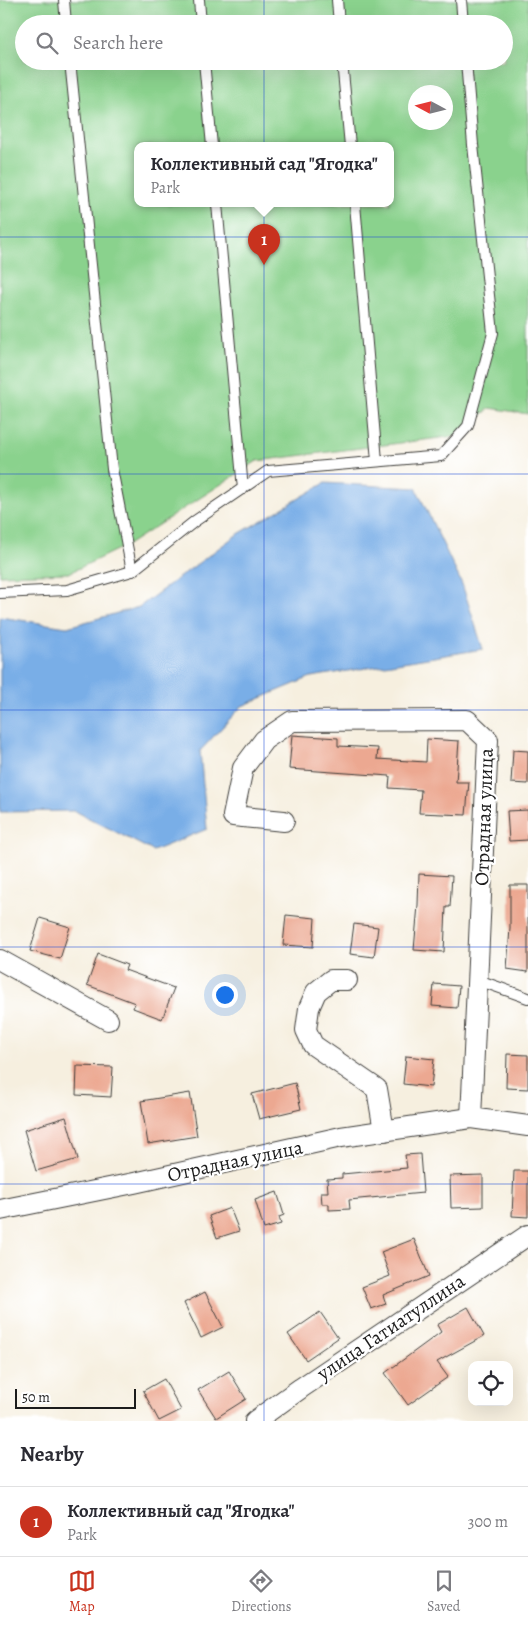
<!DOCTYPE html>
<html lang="en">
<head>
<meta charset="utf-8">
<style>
  :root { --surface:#fff; --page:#f7f7f7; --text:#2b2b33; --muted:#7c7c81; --line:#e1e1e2; --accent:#c8321e }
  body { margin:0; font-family:Alegreya,serif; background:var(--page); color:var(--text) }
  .controls { position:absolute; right:15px; bottom:15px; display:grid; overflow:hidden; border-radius:10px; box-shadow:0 5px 20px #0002 }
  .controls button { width:45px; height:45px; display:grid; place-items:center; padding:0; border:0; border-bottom:1px solid var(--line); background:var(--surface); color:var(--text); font:25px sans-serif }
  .compass { position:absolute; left:408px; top:85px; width:45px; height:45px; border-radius:50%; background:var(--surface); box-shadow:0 5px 20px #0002; rotate:277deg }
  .scale { position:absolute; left:15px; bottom:12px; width:121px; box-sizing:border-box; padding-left:5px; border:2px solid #1c1c1c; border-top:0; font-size:14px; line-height:18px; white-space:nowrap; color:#1c1c1c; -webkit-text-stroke:4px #fff; paint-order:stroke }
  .you { position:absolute; left:224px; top:994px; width:18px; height:18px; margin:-12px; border:4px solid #fff; border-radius:50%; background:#1a73e8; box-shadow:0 0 0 8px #1a73e833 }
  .badge { display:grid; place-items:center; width:32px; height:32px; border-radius:50%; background:var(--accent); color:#fff; font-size:16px; font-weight:700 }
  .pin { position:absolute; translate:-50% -41px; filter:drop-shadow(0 1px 2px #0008) }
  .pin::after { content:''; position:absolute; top:26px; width:18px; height:15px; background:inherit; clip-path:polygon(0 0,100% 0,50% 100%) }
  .popup { position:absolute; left:134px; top:142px; width:260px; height:65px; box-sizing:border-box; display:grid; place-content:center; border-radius:10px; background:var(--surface); filter:drop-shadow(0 1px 4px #0005); font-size:16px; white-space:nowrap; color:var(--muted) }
  .popup b { font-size:19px; color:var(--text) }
  .popup::after { content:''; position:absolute; left:50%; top:100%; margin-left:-10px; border:10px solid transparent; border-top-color:var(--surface) }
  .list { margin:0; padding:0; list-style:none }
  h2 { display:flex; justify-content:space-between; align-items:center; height:65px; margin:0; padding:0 20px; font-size:21px }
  h2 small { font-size:16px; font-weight:400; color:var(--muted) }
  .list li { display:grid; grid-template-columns:32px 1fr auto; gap:15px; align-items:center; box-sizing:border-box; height:70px; padding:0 20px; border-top:1px solid var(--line) }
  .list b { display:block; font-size:19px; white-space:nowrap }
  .list p { margin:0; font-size:16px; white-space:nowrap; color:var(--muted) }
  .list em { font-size:16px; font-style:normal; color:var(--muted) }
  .icon { flex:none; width:28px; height:28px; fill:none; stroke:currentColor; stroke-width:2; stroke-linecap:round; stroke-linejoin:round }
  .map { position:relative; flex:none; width:528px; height:1421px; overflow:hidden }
  .search { position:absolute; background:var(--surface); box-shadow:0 5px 20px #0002; left:15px; right:15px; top:15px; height:55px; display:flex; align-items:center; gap:12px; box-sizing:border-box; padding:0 18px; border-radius:28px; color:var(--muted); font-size:19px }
  .sheet { height:135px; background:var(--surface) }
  nav { display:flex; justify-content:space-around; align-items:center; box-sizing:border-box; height:70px; border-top:1px solid var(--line); background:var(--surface); font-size:14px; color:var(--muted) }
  nav a { display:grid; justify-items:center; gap:2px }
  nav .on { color:var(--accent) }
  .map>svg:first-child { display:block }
</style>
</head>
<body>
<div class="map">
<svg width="528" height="1421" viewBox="0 0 528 1421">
  <rect width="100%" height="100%" fill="#fff"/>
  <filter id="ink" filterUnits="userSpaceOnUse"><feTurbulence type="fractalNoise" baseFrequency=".02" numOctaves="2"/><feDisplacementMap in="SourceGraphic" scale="10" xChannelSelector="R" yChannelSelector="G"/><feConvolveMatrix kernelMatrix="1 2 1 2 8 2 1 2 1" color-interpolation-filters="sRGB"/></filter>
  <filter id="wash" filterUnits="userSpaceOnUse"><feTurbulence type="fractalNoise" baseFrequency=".0096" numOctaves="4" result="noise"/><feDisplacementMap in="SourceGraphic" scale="20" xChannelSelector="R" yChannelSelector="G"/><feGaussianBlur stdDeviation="1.12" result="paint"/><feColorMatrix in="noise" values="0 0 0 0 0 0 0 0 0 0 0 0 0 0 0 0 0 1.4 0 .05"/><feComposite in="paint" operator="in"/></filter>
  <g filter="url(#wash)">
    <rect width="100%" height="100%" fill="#f6efdf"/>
    <path fill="#8ad28d" stroke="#537754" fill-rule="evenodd" d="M0,0H528V414L490,408L456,436L257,461L129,544L69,573L0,575ZM24,24H504V61H24ZM416,92H446V122H416ZM138,146H390V204H138Z"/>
    <polygon fill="#79aee7" stroke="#4a6582" points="325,483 416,488 462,584 483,649 311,677 242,706 200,751 207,829 153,851 75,811 0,812 0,617 67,627 139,607 235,536"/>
    <g id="blocks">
      <g fill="#eca891">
        <polygon points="292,735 338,738 338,746 378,748 377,759 426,762 427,739 459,741 456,782 469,782 466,815 419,813 421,790 389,788 390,776 289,769"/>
        <polygon points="513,750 528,751 528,784 511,783"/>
        <polygon points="528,810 528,840 509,841 507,811"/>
        <polygon points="419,874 452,876 450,907 446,907 444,952 414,950 418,905"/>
        <polygon points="510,885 528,885 528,972 507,969 510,928"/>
        <polygon points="286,915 315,918 313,947 283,945"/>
        <polygon points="40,918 70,927 60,959 30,951"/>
        <polygon points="354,924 378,927 374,957 350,954"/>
        <polygon points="98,954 127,965 125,970 174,988 162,1019 133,1008 135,1003 87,985"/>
        <polygon points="434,984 459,986 457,1008 432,1006"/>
        <polygon points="507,1054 528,1055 528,1089 506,1088"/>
        <polygon points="406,1056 434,1059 431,1087 403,1084"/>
        <polygon points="77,1066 113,1067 111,1097 76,1095"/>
        <polygon points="295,1083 301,1109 259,1119 252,1094"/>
        <polygon points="190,1093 197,1136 148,1144 141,1101"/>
        <polygon points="66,1117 78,1159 36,1171 24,1130"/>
        <polygon points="420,1154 423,1193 349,1200 350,1209 329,1210 329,1204 322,1204 321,1192 328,1192 327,1179 342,1178 342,1174 407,1168 405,1155"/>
        <polygon points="514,1171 528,1171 528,1217 512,1216"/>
        <polygon points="483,1175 483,1207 451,1208 450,1176"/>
        <polygon points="277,1192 284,1215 279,1217 281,1224 264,1229 255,1200"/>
        <polygon points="230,1208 239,1231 217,1238 209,1216"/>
        <polygon points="414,1239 429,1276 383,1295 386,1304 371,1309 362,1287 390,1276 381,1252"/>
        <polygon points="205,1292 223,1327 201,1338 184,1303"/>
        <polygon points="468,1307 484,1336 437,1362 448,1377 408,1405 385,1373 441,1332 437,1325"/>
        <polygon points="320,1312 338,1338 306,1360 288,1334"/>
        <polygon points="229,1371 246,1399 216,1418 198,1390"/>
        <polygon points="164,1379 181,1410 159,1421 143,1391"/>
      </g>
    </g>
  </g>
  <g filter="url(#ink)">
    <use href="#blocks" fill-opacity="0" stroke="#3d3c39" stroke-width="1"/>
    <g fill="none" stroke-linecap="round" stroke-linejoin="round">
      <g stroke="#3d3c39" stroke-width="12">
        <g id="service">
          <polyline points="64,0 66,24"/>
          <polyline points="199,0 201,24"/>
          <polyline points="337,0 339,24"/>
          <polyline points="461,0 463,24"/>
          <polyline points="70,61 112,469 132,571"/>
          <polyline points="204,61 212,146"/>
          <polyline points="342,61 350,146"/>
          <polyline points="217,204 243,489"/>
          <polyline points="355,204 377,461"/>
          <polyline points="0,593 67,590 132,571 195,521 268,471 441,456 468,426 493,333 473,145 466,61"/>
          <polyline points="478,980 528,998"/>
        </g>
      </g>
      <g stroke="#3d3c39" stroke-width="22">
        <g id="minor">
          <polyline points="284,821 233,816 243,768 264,740 292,721 467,720 488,740 471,1118"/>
          <polyline points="0,960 108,1020"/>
          <polyline points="347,980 331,980 316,992 309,1008 306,1030 313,1045 377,1089 384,1131"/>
          <polyline points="0,1210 134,1183 341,1137 471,1118 528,1126"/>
          <polyline points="255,1421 301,1388 528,1235"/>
        </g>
      </g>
      <use href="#service" stroke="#fff" stroke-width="10"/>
      <use href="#minor" stroke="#fff" stroke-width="20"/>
    </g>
  </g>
  <path fill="none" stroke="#1d4ed8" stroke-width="1" stroke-opacity="0.55" d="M264,0V24M264,61V1421M0,237H528M0,474H528M0,710H528M0,947H528M0,1184H528"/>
  <g text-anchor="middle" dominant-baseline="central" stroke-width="4.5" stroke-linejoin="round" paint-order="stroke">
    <g font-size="20" fill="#1c1c1c" stroke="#fff">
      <text transform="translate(484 817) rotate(-88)">Отрадная улица</text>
      <text transform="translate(235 1161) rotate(-12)">Отрадная улица</text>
      <text transform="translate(391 1327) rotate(-34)">улица Гатиатуллина</text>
    </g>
  </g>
</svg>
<div class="controls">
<button><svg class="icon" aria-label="locate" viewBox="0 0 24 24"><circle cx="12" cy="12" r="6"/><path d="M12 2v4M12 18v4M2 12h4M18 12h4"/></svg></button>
</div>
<svg class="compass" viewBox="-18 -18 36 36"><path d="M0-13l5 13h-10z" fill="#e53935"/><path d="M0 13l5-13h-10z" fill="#7c7c81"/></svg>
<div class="scale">50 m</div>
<div class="you"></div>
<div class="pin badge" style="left:264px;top:265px">1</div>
<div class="popup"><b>Коллективный сад &quot;Ягодка&quot;</b>Park</div>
<div class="search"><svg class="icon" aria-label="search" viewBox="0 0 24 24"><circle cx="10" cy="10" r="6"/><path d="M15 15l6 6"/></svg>Search here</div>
</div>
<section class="sheet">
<h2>Nearby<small></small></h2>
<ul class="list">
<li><span class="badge">1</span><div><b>Коллективный сад &quot;Ягодка&quot;</b><p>Park</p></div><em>300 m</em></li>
</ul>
</section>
<nav>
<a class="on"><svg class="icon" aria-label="map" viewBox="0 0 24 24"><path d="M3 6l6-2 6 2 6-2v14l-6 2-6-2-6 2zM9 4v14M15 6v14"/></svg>Map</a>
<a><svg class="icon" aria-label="directions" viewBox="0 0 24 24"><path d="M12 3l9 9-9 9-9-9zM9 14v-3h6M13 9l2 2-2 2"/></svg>Directions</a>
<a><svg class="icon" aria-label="saved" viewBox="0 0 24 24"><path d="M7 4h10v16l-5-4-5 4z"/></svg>Saved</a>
</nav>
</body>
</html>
